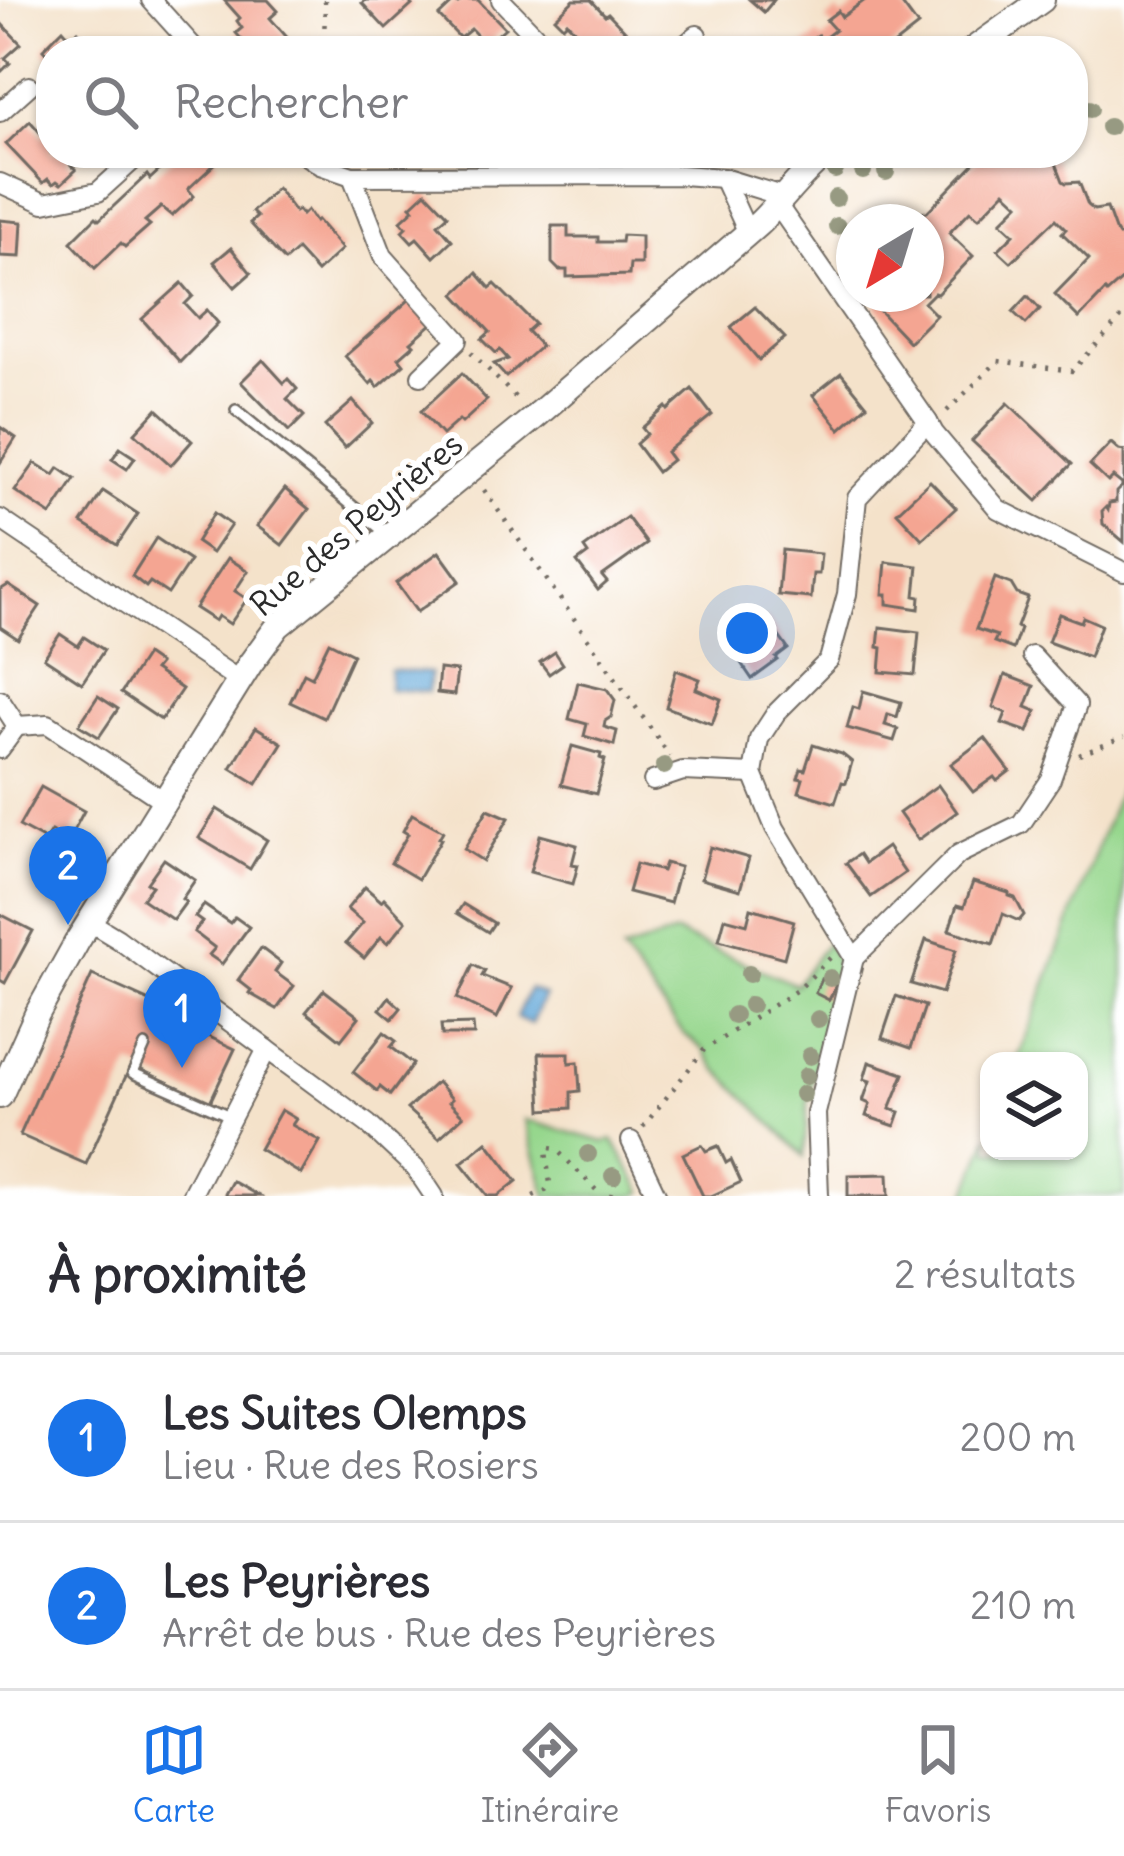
<!DOCTYPE html>
<html lang="fr">
<head>
<meta charset="utf-8">
<style>
  :root { --surface:#fff; --page:#f7f7f7; --text:#2b2b33; --muted:#7c7c81; --line:#e1e1e2; --accent:#1a73e8 }
  body { margin:0; font-family:Delius,sans-serif; background:var(--page); color:var(--text) }
  .controls { position:absolute; right:36px; bottom:36px; display:grid; overflow:hidden; border-radius:24px; box-shadow:0 3px 9px #0004 }
  .controls button { width:108px; height:108px; display:grid; place-items:center; padding:0; border:0; border-bottom:3px solid var(--line); background:var(--surface); color:var(--text); font:60px sans-serif }
  .compass { position:absolute; left:836px; top:204px; width:108px; height:108px; border-radius:50%; background:var(--surface); box-shadow:0 3px 9px #0004; rotate:218deg }
  .you { position:absolute; left:747px; top:633px; width:42px; height:42px; margin:-30px; border:9px solid #fff; border-radius:50%; background:#1a73e8; box-shadow:0 0 0 18px #1a73e833 }
  .badge { display:grid; place-items:center; width:78px; height:78px; border-radius:50%; background:var(--accent); color:#fff; font-size:39px; font-weight:700 }
  .pin { position:absolute; translate:-50% -99px; filter:drop-shadow(0 3px 6px #0008) }
  .pin::after { content:''; position:absolute; top:63px; width:42px; height:36px; background:inherit; clip-path:polygon(0 0,100% 0,50% 100%) }
  .list { margin:0; padding:0; list-style:none }
  h2 { display:flex; justify-content:space-between; align-items:center; height:156px; margin:0; padding:0 48px; font-size:51px }
  h2 small { font-size:39px; font-weight:400; color:var(--muted) }
  .list li { display:grid; grid-template-columns:78px 1fr auto; gap:36px; align-items:center; box-sizing:border-box; height:168px; padding:0 48px; border-top:3px solid var(--line) }
  .list b { display:block; font-size:45px; white-space:nowrap }
  .list p { margin:0; font-size:39px; white-space:nowrap; color:var(--muted) }
  .list em { font-size:39px; font-style:normal; color:var(--muted) }
  .icon { flex:none; width:66px; height:66px; fill:none; stroke:currentColor; stroke-width:2; stroke-linecap:round; stroke-linejoin:round }
  .map { position:relative; flex:none; width:1124px; height:1196px; overflow:hidden }
  .search { position:absolute; background:var(--surface); box-shadow:0 3px 9px #0004; left:36px; right:36px; top:36px; height:132px; display:flex; align-items:center; gap:30px; box-sizing:border-box; padding:0 42px; border-radius:48px; color:var(--muted); font-size:45px }
  .sheet { height:492px; background:var(--surface) }
  nav { display:flex; justify-content:space-around; align-items:center; box-sizing:border-box; height:168px; border-top:3px solid var(--line); background:var(--surface); font-size:33px; color:var(--muted) }
  nav a { display:grid; justify-items:center; gap:6px }
  nav .on { color:var(--accent) }
  .map>svg:first-child { display:block }
</style>
</head>
<body>
<div class="map">
<svg width="1124" height="1196" viewBox="0 0 1124 1196">
  <rect width="100%" height="100%" fill="#fff"/>
  <filter id="ink" filterUnits="userSpaceOnUse"><feTurbulence type="fractalNoise" baseFrequency=".00833" numOctaves="2"/><feDisplacementMap in="SourceGraphic" scale="24" xChannelSelector="R" yChannelSelector="G"/><feConvolveMatrix kernelMatrix="1 2 1 2 8 2 1 2 1" color-interpolation-filters="sRGB"/></filter>
  <filter id="wash" filterUnits="userSpaceOnUse"><feTurbulence type="fractalNoise" baseFrequency=".004" numOctaves="4" result="noise"/><feDisplacementMap in="SourceGraphic" scale="48" xChannelSelector="R" yChannelSelector="G"/><feGaussianBlur stdDeviation="2.7" result="paint"/><feColorMatrix in="noise" values="0 0 0 0 0 0 0 0 0 0 0 0 0 0 0 0 0 1.4 0 .05"/><feComposite in="paint" operator="in"/></filter>
  <g filter="url(#wash)">
    <rect width="100%" height="100%" fill="#f4e2ca"/>
    <g fill="#96d78d" stroke="#60815c" stroke-width="3">
      <polygon points="1124,777 1124,1196 966,1196 989,1136 989,1151 1079,1151 1079,1061 1017,1061"/>
      <polygon points="675,933 796,985 827,942 834,954 839,980 830,1005 808,1100 804,1156 717,1069 704,1050 683,1033 622,952"/>
      <polygon points="525,1120 604,1142 613,1140 643,1192 634,1196 547,1196"/>
    </g>
    <g fill="#63a8d9" stroke="#476a82" stroke-width="3">
      <polygon points="390,670 430,673 428,692 389,689"/>
      <polygon points="529,989 544,995 531,1024 516,1017"/>
    </g>
    <g id="blocks">
      <g fill="#f4a592">
        <polygon points="224,0 268,0 278,11 270,18 292,43 289,46 293,51 252,51 236,33 242,28 237,21 240,18"/>
        <polygon points="366,0 403,0 405,2 408,0 412,5 386,29 362,3"/>
        <polygon points="462,0 478,0 505,28 486,45 471,29 460,38 439,16 455,1 458,4"/>
        <polygon points="574,0 591,0 605,15 608,13 630,36 627,40 637,51 600,51 593,43 590,47 567,22 563,26 555,18"/>
        <polygon points="750,0 774,0 764,12"/>
        <polygon points="865,0 901,0 901,3 918,26 886,51 797,51 818,35 822,40 835,30 826,20 838,11 842,17"/>
        <polygon points="0,22 21,44 5,58 10,63 2,71 0,68"/>
        <polygon points="63,29 71,38 78,31 97,51 51,51 51,58 43,49"/>
        <polygon points="30,121 44,137 47,134 51,138 51,153 65,153 70,158 67,161 76,170 61,184 57,181 53,184 48,179 43,183 6,144"/>
        <polygon points="181,153 209,153 217,162 188,189 194,196 172,216 161,207 145,221 150,225 125,247 121,243 95,268 71,242 96,217 99,220 147,175 150,179 176,155 177,156"/>
        <polygon points="984,153 1034,153 1042,160 1054,158 1063,181 1066,183 1079,182 1088,205 1094,210 1107,208 1115,230 1119,236 1124,235 1124,278 1107,293 1105,291 1079,318 1055,294 1089,259 1062,233 1066,229 1056,219 1011,262 998,250 1014,234 1001,222 1019,204 1005,191 979,218 970,211 949,233 973,256 937,294 934,293 924,303 936,315 909,342 875,306 881,300 874,294 926,294 926,222 904,222 913,213 927,212"/>
        <polygon points="277,188 295,212 298,210 302,215 307,210 315,222 317,220 342,249 317,272 297,250 285,261 250,223 257,217 252,212"/>
        <polygon points="426,192 448,215 438,224 452,240 434,257 417,238 412,242 402,231 406,227 401,221 414,209 411,206"/>
        <polygon points="0,220 22,222 20,257 0,256"/>
        <polygon points="552,226 568,226 568,237 598,237 598,242 621,242 622,235 641,236 641,264 630,264 629,275 567,277 567,270 559,270 552,263"/>
        <polygon points="231,248 251,273 235,287 214,262"/>
        <polygon points="477,273 490,288 495,284 535,324 527,331 541,346 506,377 494,364 508,359 500,350 496,353 482,339 490,332 455,294"/>
        <polygon points="182,283 193,296 185,304 198,318 207,310 218,323 180,362 142,319"/>
        <polygon points="1028,296 1040,309 1026,324 1013,312"/>
        <polygon points="410,299 433,323 411,342 414,345 399,358 404,364 378,387 373,381 370,384 345,356"/>
        <polygon points="755,307 785,338 759,360 731,327"/>
        <polygon points="263,360 284,383 288,379 297,389 287,399 304,416 289,431 241,382"/>
        <polygon points="462,373 487,400 462,423 459,420 442,435 421,411"/>
        <polygon points="841,373 867,405 840,429 813,395"/>
        <polygon points="692,389 712,415 666,452 672,460 657,472 636,444 647,434 642,428 666,407 668,410"/>
        <polygon points="353,401 372,423 345,448 325,426"/>
        <polygon points="1008,403 1072,464 1037,501 972,441"/>
        <polygon points="157,409 192,441 171,465 135,433"/>
        <polygon points="0,427 16,438 0,463"/>
        <polygon points="1111,443 1119,450 1124,451 1124,542 1103,524 1102,511 1106,507 1108,510 1109,503 1116,502 1116,492 1123,485 1113,477 1108,482 1090,465"/>
        <polygon points="120,448 135,458 127,469 112,459"/>
        <polygon points="35,463 54,475 59,468 75,479 51,515 15,491"/>
        <polygon points="930,481 956,508 922,539 897,512"/>
        <polygon points="285,489 309,509 282,545 257,526"/>
        <polygon points="103,491 138,514 117,545 82,523"/>
        <polygon points="214,513 231,525 212,553 196,542"/>
        <polygon points="627,517 647,544 602,576 607,582 598,590 577,562 588,554 584,548"/>
        <polygon points="156,538 190,561 168,594 150,582 146,587 132,576"/>
        <polygon points="782,550 821,554 819,574 813,574 811,598 778,595"/>
        <polygon points="439,552 460,581 417,612 396,583"/>
        <polygon points="228,558 248,571 235,591 247,599 230,624 218,616 215,621 195,608"/>
        <polygon points="886,562 918,566 915,596 920,597 919,609 887,604 887,594 883,594"/>
        <polygon points="995,578 1011,584 1017,594 1028,598 1017,627 1020,629 1013,649 994,642 997,636 976,629"/>
        <polygon points="8,585 40,606 18,639 0,627 0,590"/>
        <polygon points="1059,614 1081,622 1083,617 1101,625 1089,657 1048,642"/>
        <polygon points="766,618 788,649 776,658 778,660 752,679 735,654 750,643 746,633"/>
        <polygon points="880,627 919,632 915,675 880,672 882,648 878,647"/>
        <polygon points="60,634 78,646 84,637 104,650 82,683 44,658"/>
        <polygon points="329,642 353,654 324,718 290,702 304,673 312,677"/>
        <polygon points="555,652 563,664 549,674 540,662"/>
        <polygon points="146,655 159,664 154,670 182,689 161,720 121,693"/>
        <polygon points="439,669 457,671 454,695 437,693"/>
        <polygon points="676,670 700,679 696,689 721,699 712,724 666,707"/>
        <polygon points="1005,675 1034,686 1026,707 1036,711 1028,732 1002,723 1006,713 993,707"/>
        <polygon points="578,682 607,689 615,700 611,717 605,721 604,727 617,731 614,745 584,736 587,724 569,719"/>
        <polygon points="863,691 901,702 897,717 888,714 885,725 898,729 894,741 847,728 853,707 859,709"/>
        <polygon points="98,696 118,709 99,737 79,725"/>
        <polygon points="256,727 282,743 257,784 231,768"/>
        <polygon points="985,738 1010,771 997,781 994,777 973,792 951,764"/>
        <polygon points="813,745 842,754 852,762 846,783 842,782 835,803 799,792 803,779 798,778 801,769 805,770"/>
        <polygon points="572,746 601,754 600,758 605,760 596,794 561,785"/>
        <polygon points="938,785 957,812 918,840 899,813"/>
        <polygon points="41,787 84,811 68,841 51,831 45,840 19,826"/>
        <polygon points="217,809 267,840 250,869 199,838"/>
        <polygon points="488,809 509,818 483,861 464,849"/>
        <polygon points="412,814 443,831 439,838 441,839 418,879 391,863 408,834 403,831"/>
        <polygon points="540,835 577,845 572,864 578,865 573,884 530,872"/>
        <polygon points="710,847 749,858 740,890 701,879"/>
        <polygon points="887,847 905,873 871,897 846,863 859,854 865,863"/>
        <polygon points="164,859 195,880 182,899 186,902 173,920 142,899 152,886 147,883"/>
        <polygon points="665,863 680,867 670,903 628,892 636,864 662,871"/>
        <polygon points="973,882 1009,893 1009,896 1015,898 1024,915 1019,921 1003,914 993,944 949,930 957,905 964,907"/>
        <polygon points="365,887 381,901 384,898 406,921 388,943 381,937 364,958 346,943 363,923 347,909"/>
        <polygon points="463,904 494,923 488,932 457,913"/>
        <polygon points="204,905 230,923 235,917 249,927 222,964 209,955 215,948 194,932 202,922 195,917"/>
        <polygon points="751,908 794,921 784,958 719,940 725,918 747,924"/>
        <polygon points="0,914 33,931 5,983 0,980"/>
        <polygon points="926,940 956,950 942,993 911,984"/>
        <polygon points="261,948 281,963 275,972 294,986 277,1009 249,993 251,990 238,980"/>
        <polygon points="473,965 485,971 482,976 512,988 497,1018 457,998"/>
        <polygon points="92,975 185,1017 182,1024 235,1049 210,1102 131,1065 86,1164 20,1135"/>
        <polygon points="821,979 836,986 829,1000 815,993"/>
        <polygon points="324,990 359,1017 341,1040 306,1012"/>
        <polygon points="896,996 925,1006 911,1048 882,1038"/>
        <polygon points="389,997 401,1008 392,1019 380,1009"/>
        <polygon points="473,1024 474,1035 442,1035 441,1025"/>
        <polygon points="384,1032 396,1041 391,1047 413,1064 390,1095 380,1087 377,1091 353,1072"/>
        <polygon points="539,1053 569,1053 569,1063 578,1062 580,1091 571,1092 571,1108 542,1110"/>
        <polygon points="869,1062 904,1074 890,1109 900,1112 895,1126 866,1116 870,1104 863,1101 870,1081 864,1079"/>
        <polygon points="437,1082 452,1099 449,1102 463,1116 439,1138 407,1109"/>
        <polygon points="281,1110 296,1119 292,1125 320,1141 301,1174 259,1149"/>
        <polygon points="487,1142 517,1181 498,1196 488,1196 461,1163"/>
        <polygon points="702,1145 706,1151 718,1146 726,1163 731,1160 741,1182 711,1196 703,1196 683,1154"/>
        <polygon points="888,1174 889,1196 848,1196 848,1175"/>
        <polygon points="232,1181 259,1196 224,1196"/>
      </g>
    </g>
  </g>
  <g filter="url(#ink)">
    <use href="#blocks" fill-opacity="0" stroke="#716b63" stroke-width="3"/>
    <g fill="none" stroke-linecap="round" stroke-linejoin="round">
      <g stroke="#716b63" stroke-width="14">
        <g id="service">
          <polyline points="236,410 388,535"/>
          <polyline points="145,1046 133,1073 232,1117"/>
        </g>
      </g>
      <g stroke="#716b63" stroke-width="22">
        <g id="minor">
          <polyline points="151,0 197,51"/>
          <polyline points="501,0 550,51"/>
          <polyline points="678,51 697,35"/>
          <polyline points="0,112 29,86"/>
          <polyline points="302,153 320,165 352,176 681,175 723,178 785,197"/>
          <polyline points="352,176 383,256 458,340 421,376"/>
          <polyline points="723,178 748,233"/>
          <polyline points="0,183 44,203 98,192 141,153"/>
          <polyline points="778,206 928,422 857,498 847,594 829,660 776,713 759,739 753,774 775,828 854,958 816,1113 819,1196"/>
          <polyline points="928,422 934,433 998,509 1124,572"/>
          <polyline points="0,519 240,681"/>
          <polyline points="0,700 17,726 48,724 164,801"/>
          <polyline points="0,749 17,726"/>
          <polyline points="653,781 683,771 753,774"/>
          <polyline points="90,922 118,939 368,1124 416,1169 434,1196"/>
          <polyline points="854,958 959,854 1021,824 1051,779 1077,705 1032,656"/>
          <polyline points="631,1141 657,1196"/>
          <polyline points="191,1196 267,1049"/>
        </g>
      </g>
      <g stroke="#716b63" stroke-width="28">
        <g id="tertiary">
          <polyline points="971,51 1042,0"/>
          <path d="M0,1096L37,1014L78,940L250,664L278,626L535,417L756,226C781,203 800,174 827,153"/>
        </g>
      </g>
      <g stroke="#716b63" stroke-width="4.5" stroke-dasharray="3 9" stroke-linecap="butt">
        <polyline points="324,51 325,0"/>
        <polyline points="471,352 518,400"/>
        <polyline points="947,411 998,361 1072,371 1124,315"/>
        <polyline points="484,490 670,756"/>
        <polyline points="1079,755 1124,737"/>
        <polyline points="643,1127 704,1050 800,988 832,956"/>
        <polyline points="533,1196 545,1191 550,1184 546,1151 549,1148 556,1149 602,1196"/>
        <polyline points="611,1196 619,1164"/>
      </g>
      <use href="#service" stroke="#fff" stroke-width="9"/>
      <use href="#minor" stroke="#fff" stroke-width="18"/>
      <use href="#tertiary" stroke="#fff" stroke-width="24"/>
    </g>
    <g fill="#979a82">
      <circle cx="1090" cy="109" r="9"/>
      <circle cx="1109" cy="127" r="9"/>
      <circle cx="835" cy="170" r="9"/>
      <circle cx="863" cy="171" r="9"/>
      <circle cx="886" cy="172" r="9"/>
      <circle cx="836" cy="198" r="9"/>
      <circle cx="837" cy="226" r="9"/>
      <circle cx="664" cy="766" r="9"/>
      <circle cx="749" cy="974" r="9"/>
      <circle cx="830" cy="978" r="9"/>
      <circle cx="751" cy="1005" r="9"/>
      <circle cx="734" cy="1015" r="9"/>
      <circle cx="818" cy="1019" r="9"/>
      <circle cx="810" cy="1056" r="9"/>
      <circle cx="806" cy="1076" r="9"/>
      <circle cx="803" cy="1094" r="9"/>
      <circle cx="588" cy="1154" r="9"/>
      <circle cx="613" cy="1176" r="9"/>
    </g>
  </g>
  <g text-anchor="middle" dominant-baseline="central" stroke-width="12" stroke-linejoin="round" paint-order="stroke">
    <g font-size="33" fill="#2b2b2b" stroke="#fff">
      <text transform="translate(356 524) rotate(-40)">Rue des Peyrières</text>
    </g>
  </g>
</svg>
<div class="controls">
<button><svg class="icon" aria-label="layers" viewBox="0 0 24 24"><path d="M12 4l9 5-9 5-9-5zM3 14l9 5 9-5"/></svg></button>
</div>
<svg class="compass" viewBox="-18 -18 36 36"><path d="M0-13l5 13h-10z" fill="#e53935"/><path d="M0 13l5-13h-10z" fill="#7c7c81"/></svg>
<div class="you"></div>
<div class="pin badge" style="left:182px;top:1068px">1</div>
<div class="pin badge" style="left:68px;top:925px">2</div>
<div class="search"><svg class="icon" aria-label="search" viewBox="0 0 24 24"><circle cx="10" cy="10" r="6"/><path d="M15 15l6 6"/></svg>Rechercher</div>
</div>
<section class="sheet">
<h2>À proximité<small>2 résultats</small></h2>
<ul class="list">
<li><span class="badge">1</span><div><b>Les Suites Olemps</b><p>Lieu · Rue des Rosiers</p></div><em>200 m</em></li>
<li><span class="badge">2</span><div><b>Les Peyrières</b><p>Arrêt de bus · Rue des Peyrières</p></div><em>210 m</em></li>
</ul>
</section>
<nav>
<a class="on"><svg class="icon" aria-label="map" viewBox="0 0 24 24"><path d="M3 6l6-2 6 2 6-2v14l-6 2-6-2-6 2zM9 4v14M15 6v14"/></svg>Carte</a>
<a><svg class="icon" aria-label="directions" viewBox="0 0 24 24"><path d="M12 3l9 9-9 9-9-9zM9 14v-3h6M13 9l2 2-2 2"/></svg>Itinéraire</a>
<a><svg class="icon" aria-label="saved" viewBox="0 0 24 24"><path d="M7 4h10v16l-5-4-5 4z"/></svg>Favoris</a>
</nav>
</body>
</html>
